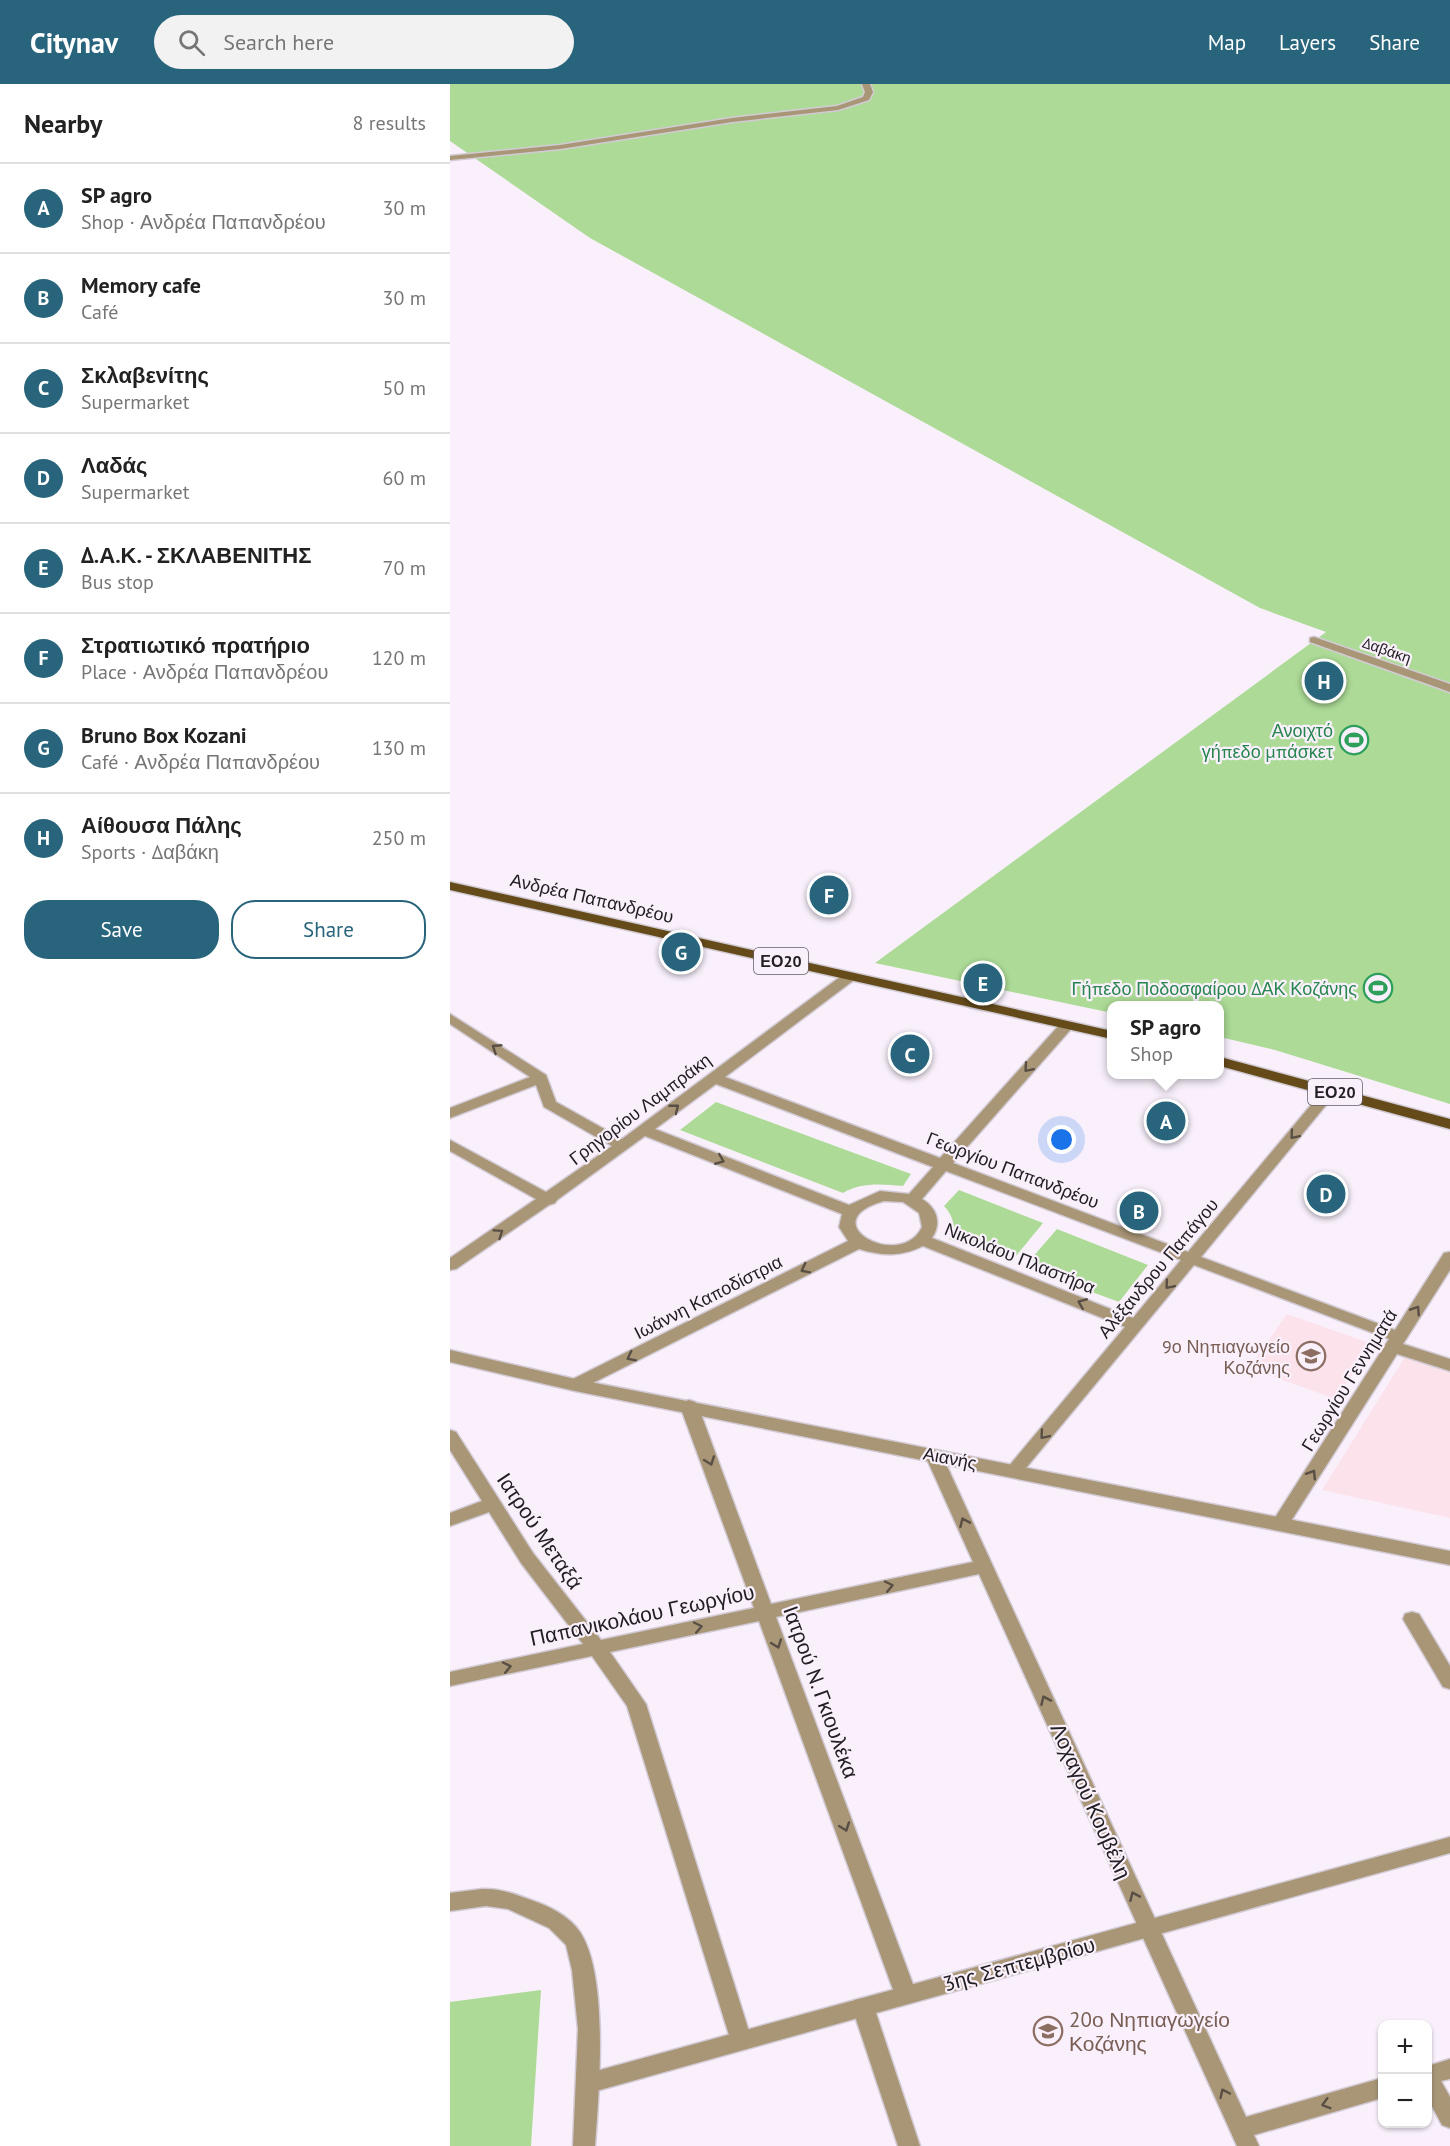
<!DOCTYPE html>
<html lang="en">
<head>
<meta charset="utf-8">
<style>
  :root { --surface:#fff; --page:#f2f2f2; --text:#222; --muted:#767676; --line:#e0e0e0; --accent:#28657c }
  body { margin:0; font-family:"PT Sans",sans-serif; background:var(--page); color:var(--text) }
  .controls { position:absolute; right:18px; bottom:18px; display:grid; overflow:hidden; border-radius:12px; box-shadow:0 2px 4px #0004 }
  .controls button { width:54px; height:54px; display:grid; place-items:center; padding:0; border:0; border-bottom:2px solid var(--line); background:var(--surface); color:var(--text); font:30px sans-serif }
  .you { position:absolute; left:612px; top:1056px; width:21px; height:21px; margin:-15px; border:4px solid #fff; border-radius:50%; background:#1a73e8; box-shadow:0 0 0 9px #1a73e833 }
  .badge { display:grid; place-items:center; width:39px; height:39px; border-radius:50%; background:var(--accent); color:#fff; font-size:20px; font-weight:700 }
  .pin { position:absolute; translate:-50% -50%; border:3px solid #fff; box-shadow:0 2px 6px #0006 }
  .popup { position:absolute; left:657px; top:917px; width:117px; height:78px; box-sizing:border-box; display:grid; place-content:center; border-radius:12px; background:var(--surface); filter:drop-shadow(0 2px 4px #0005); font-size:20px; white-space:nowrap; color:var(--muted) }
  .popup b { font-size:22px; color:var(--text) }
  .popup::after { content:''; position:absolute; left:50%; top:100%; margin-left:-12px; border:12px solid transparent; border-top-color:var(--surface) }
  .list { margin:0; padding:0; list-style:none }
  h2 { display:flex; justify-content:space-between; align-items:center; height:78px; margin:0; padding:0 24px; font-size:26px }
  h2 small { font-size:20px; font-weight:400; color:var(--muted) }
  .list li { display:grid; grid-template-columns:39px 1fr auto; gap:18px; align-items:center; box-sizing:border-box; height:90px; padding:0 24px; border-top:2px solid var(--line) }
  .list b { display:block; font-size:22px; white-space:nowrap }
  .list p { margin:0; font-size:20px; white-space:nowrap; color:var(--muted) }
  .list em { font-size:20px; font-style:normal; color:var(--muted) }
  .actions { display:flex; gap:12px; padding:18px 24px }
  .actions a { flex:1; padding:14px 0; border:2px solid var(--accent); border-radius:24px; text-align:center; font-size:21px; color:var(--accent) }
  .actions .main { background:var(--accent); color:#fff }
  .icon { flex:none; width:33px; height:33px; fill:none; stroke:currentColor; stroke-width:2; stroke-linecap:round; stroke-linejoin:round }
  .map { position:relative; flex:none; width:1000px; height:2062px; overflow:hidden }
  header { display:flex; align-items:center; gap:36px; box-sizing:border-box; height:84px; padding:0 30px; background:var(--accent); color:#fff }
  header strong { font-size:28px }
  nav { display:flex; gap:33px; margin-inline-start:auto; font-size:21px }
  .search { width:420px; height:54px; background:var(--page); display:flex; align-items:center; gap:15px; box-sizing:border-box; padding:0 21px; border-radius:33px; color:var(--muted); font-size:22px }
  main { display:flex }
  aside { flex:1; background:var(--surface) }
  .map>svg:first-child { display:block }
</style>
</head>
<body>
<header>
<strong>Citynav</strong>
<div class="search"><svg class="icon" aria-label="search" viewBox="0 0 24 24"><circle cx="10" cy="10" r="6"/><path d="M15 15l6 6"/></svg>Search here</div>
<nav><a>Map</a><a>Layers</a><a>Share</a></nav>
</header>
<main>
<aside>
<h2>Nearby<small>8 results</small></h2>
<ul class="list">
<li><span class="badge">A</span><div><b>SP agro</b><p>Shop · Ανδρέα Παπανδρέου</p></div><em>30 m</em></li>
<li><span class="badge">B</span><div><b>Memory cafe</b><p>Café</p></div><em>30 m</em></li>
<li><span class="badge">C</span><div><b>Σκλαβενίτης</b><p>Supermarket</p></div><em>50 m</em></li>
<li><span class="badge">D</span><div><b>Λαδάς</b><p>Supermarket</p></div><em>60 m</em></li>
<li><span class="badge">E</span><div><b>Δ.Α.Κ. - ΣΚΛΑΒΕΝΙΤΗΣ</b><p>Bus stop</p></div><em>70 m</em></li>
<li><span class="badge">F</span><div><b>Στρατιωτικό πρατήριο</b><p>Place · Ανδρέα Παπανδρέου</p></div><em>120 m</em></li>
<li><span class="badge">G</span><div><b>Bruno Box Kozani</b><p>Café · Ανδρέα Παπανδρέου</p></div><em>130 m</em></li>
<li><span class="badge">H</span><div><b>Αίθουσα Πάλης</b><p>Sports · Δαβάκη</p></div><em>250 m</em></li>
</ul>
<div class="actions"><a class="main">Save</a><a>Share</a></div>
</aside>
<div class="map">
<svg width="1000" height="2062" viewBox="0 0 1000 2062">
  <rect width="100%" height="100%" fill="#f9f0fc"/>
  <g fill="#fce2ea">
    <polygon points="837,1230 922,1260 886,1315 799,1284"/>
    <polygon points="955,1273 1000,1288 1000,1434 872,1406"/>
  </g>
  <g fill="#addb97">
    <polygon points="0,0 1000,0 1000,1020 825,966 770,953 770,922 662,922 662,929 425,879 876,548 810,524 140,154 0,57"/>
    <path d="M266,1018L461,1090L453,1102C433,1100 410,1098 393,1109L230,1046Z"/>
    <path d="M509,1106L593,1139L561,1178L499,1155C507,1143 503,1132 494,1122Z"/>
    <polygon points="607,1145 698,1181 669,1218 574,1183"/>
    <polygon points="91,1906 81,2062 0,2062 0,1918"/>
  </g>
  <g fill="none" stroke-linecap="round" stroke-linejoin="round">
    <g stroke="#d2cbd5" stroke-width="3">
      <g id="minor">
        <polygon points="864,553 1000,600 1000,608 860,558 860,554"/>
        <path d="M399,889L406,893L404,896L275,993L490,1074L612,938H622L624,941L622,944L503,1079L738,1168L876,1003H886L888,1006L886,1009L751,1173L945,1246L994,1169L1000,1168V1186L953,1260L1000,1275V1287L947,1270L836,1445L830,1446L824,1445L821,1440L939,1255L744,1181L571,1390L565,1392L559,1390L556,1386L559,1382L675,1243L473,1162C451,1173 432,1172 409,1165L131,1305H119L117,1301L119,1297L398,1157L389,1143L392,1130L195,1052L107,1116L105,1119L99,1121L6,1185L0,1186V1174L86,1115L0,1067V1056L96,1108L162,1062L94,1023L86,1001L0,1034V1024L80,993L0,940V930L96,991L106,1018L172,1055L394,890ZM266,1000L483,1083L459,1110L430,1107L399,1121L205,1045ZM496,1087L731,1176L683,1234L482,1154C492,1139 487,1124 472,1115ZM434,1117L453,1118L469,1129L472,1143C451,1188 360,1138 434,1117Z"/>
        <polygon points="239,1316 245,1318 248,1322 321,1520 523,1478 475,1371 478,1367 490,1367 796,2033 932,1994 932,2014 804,2051 809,2062 787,2062 529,1490 326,1533 467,1911 464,1917 456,1920 448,1917 445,1911 309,1537 160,1568 196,1620 302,1957 299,1964 291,1966 283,1964 177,1622 142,1572 0,1602 0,1588 133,1560 71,1479 39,1428 0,1442 0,1429 32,1417 0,1366 0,1346 6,1348 83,1469 151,1556 304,1524 230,1322 233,1318"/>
        <polygon points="962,1528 969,1530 1000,1582 1000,1605 993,1603 953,1535 955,1530"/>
        <path d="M32,1805C49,1804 65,1810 81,1816C99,1822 119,1832 130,1848C159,1892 149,2009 145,2062H123L128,1945L122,1886L116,1861L99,1844L58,1825L36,1822L0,1827V1809Z"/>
        <polygon points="413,1914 421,1916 424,1923 470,2062 448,2062 402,1923 405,1916"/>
        <polygon points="1000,1975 1000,1995 991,1997 1000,2013 1000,2044 992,2041 978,2015 978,1982"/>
      </g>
    </g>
    <g stroke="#d2cbd5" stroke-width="3">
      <g id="tertiary">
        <polygon points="412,0 420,0 423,8 419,16 388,26 282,38 110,65 0,76 0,72 110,61 282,34 387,22 413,13 415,8"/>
        <polygon points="0,1266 125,1295 1000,1467 1000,1481 125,1307 0,1278"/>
        <polygon points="1000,1753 1000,1769 139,2009 131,2006 128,1999 131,1992 139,1989"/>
      </g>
    </g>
    <g stroke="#d2cbd5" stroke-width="3">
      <g id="primary">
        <polygon points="0,798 662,947 662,955 0,806"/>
        <polygon points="770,973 1000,1035 1000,1045 770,982"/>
      </g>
    </g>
    <use href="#minor" fill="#a99677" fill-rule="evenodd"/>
    <use href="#tertiary" fill="#a99677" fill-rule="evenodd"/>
    <use href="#primary" fill="#654b1a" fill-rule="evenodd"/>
  </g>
  <defs><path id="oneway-chevron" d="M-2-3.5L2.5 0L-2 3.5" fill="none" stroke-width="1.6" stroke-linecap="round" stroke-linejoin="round" transform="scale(1.5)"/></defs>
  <g stroke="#594f45">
    <use href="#oneway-chevron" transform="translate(46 964) rotate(-147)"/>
    <use href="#oneway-chevron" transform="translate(578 984) rotate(131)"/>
    <use href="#oneway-chevron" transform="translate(225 1024) rotate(-38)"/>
    <use href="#oneway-chevron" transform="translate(844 1051) rotate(130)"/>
    <use href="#oneway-chevron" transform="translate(270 1076) rotate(22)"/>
    <use href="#oneway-chevron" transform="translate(49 1149) rotate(-34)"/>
    <use href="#oneway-chevron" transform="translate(355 1185) rotate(153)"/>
    <use href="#oneway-chevron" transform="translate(719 1201) rotate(130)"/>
    <use href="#oneway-chevron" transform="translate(632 1219) rotate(-158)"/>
    <use href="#oneway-chevron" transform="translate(966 1226) rotate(-57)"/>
    <use href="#oneway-chevron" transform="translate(181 1273) rotate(153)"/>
    <use href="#oneway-chevron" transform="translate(594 1351) rotate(130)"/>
    <use href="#oneway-chevron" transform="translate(260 1377) rotate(70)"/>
    <use href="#oneway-chevron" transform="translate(862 1390) rotate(-58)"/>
    <use href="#oneway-chevron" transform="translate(514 1438) rotate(-114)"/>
    <use href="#oneway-chevron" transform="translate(439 1502) rotate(-12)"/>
    <use href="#oneway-chevron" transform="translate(248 1543) rotate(-12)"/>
    <use href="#oneway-chevron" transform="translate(327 1560) rotate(70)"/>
    <use href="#oneway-chevron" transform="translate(57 1583) rotate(-12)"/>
    <use href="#oneway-chevron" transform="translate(595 1616) rotate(-114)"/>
    <use href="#oneway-chevron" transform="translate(395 1743) rotate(70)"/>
    <use href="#oneway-chevron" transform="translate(684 1812) rotate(-114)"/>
    <use href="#oneway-chevron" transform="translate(774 2009) rotate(-115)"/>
    <use href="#oneway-chevron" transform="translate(876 2020) rotate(164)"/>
  </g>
  <defs>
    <g id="stadium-ring" transform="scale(1.5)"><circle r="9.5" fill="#f9f0fc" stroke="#2e9e5b" stroke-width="1.5"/><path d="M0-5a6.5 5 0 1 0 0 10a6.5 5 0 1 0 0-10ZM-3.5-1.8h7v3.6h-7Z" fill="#2e9e5b"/></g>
    <g id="school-ring" transform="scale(1.5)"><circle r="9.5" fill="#f9f0fc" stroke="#8d6e63" stroke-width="1.5"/><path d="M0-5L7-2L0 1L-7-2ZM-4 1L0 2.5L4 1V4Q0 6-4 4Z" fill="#8d6e63"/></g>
  </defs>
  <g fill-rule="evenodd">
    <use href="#stadium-ring" x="904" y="656"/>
    <use href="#stadium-ring" x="928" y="904"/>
    <use href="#school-ring" x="861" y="1272"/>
    <use href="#school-ring" x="598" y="1947"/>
  </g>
  <g text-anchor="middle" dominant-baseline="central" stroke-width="4.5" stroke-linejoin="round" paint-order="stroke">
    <g font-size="15" fill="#232024" stroke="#f9f0fc">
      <text transform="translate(937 566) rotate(19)">Δαβάκη</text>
    </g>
    <g fill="#f9f0fc" stroke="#635e65" stroke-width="1.5">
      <rect x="304" y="864" width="54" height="26" rx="4.5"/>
      <rect x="858" y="995" width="54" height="26" rx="4.5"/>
    </g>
    <g font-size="16" font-weight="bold" fill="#232024">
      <text x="331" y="877">ΕΟ20</text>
      <text x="885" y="1008">ΕΟ20</text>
    </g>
    <g font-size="18" fill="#27864d" stroke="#f9f0fc" text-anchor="end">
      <text x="883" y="646">Ανοιχτό<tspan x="883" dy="21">γήπεδο μπάσκετ</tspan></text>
      <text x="907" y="904">Γήπεδο Ποδοσφαίρου ΔΑΚ Κοζάνης</text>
    </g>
    <g font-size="18" fill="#232024" stroke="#f9f0fc">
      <text transform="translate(142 814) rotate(13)">Ανδρέα Παπανδρέου</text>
      <text transform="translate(190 1025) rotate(-37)">Γρηγορίου Λαμπράκη</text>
      <text transform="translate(563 1086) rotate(21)">Γεωργίου Παπανδρέου</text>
      <text transform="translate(570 1174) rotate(22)">Νικολάου Πλαστήρα</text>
      <text transform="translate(708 1184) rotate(-50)">Αλέξανδρου Παπάγου</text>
      <text transform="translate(258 1213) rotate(-27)">Ιωάννη Καποδίστρια</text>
      <text transform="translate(899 1296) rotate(-58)">Γεωργίου Γεννηματά</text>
      <text transform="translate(500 1374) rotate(11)">Αιανής</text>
    </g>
    <g font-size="18" fill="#785e54" stroke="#f9f0fc" text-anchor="end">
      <text x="840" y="1262">9ο Νηπιαγωγείο<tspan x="840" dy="21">Κοζάνης</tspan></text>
    </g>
    <g font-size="21" fill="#232024" stroke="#f9f0fc">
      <text transform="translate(90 1447) rotate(56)">Ιατρού Μεταξά</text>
      <text transform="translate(192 1531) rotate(-12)">Παπανικολάου Γεωργίου</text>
      <text transform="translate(371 1608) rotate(70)">Ιατρού N. Γκιουλέκα</text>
      <text transform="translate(641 1717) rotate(66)">Λοχαγού Κουβέλη</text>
      <text transform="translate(569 1880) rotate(-15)">3ης Σεπτεμβρίου</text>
    </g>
    <g font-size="21" fill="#785e54" stroke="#f9f0fc" text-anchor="start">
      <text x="619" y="1935">20ο Νηπιαγωγείο<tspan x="619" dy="24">Κοζάνης</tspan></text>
    </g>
  </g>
</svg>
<div class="controls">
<button>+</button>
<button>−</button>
</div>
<div class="you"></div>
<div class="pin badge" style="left:716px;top:1037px">A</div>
<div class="popup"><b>SP agro</b>Shop</div>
<div class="pin badge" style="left:689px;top:1127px">B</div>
<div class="pin badge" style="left:460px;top:970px">C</div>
<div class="pin badge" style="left:876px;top:1110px">D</div>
<div class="pin badge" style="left:533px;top:899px">E</div>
<div class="pin badge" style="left:379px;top:811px">F</div>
<div class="pin badge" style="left:231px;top:868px">G</div>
<div class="pin badge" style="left:874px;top:597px">H</div>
</div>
</main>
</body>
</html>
